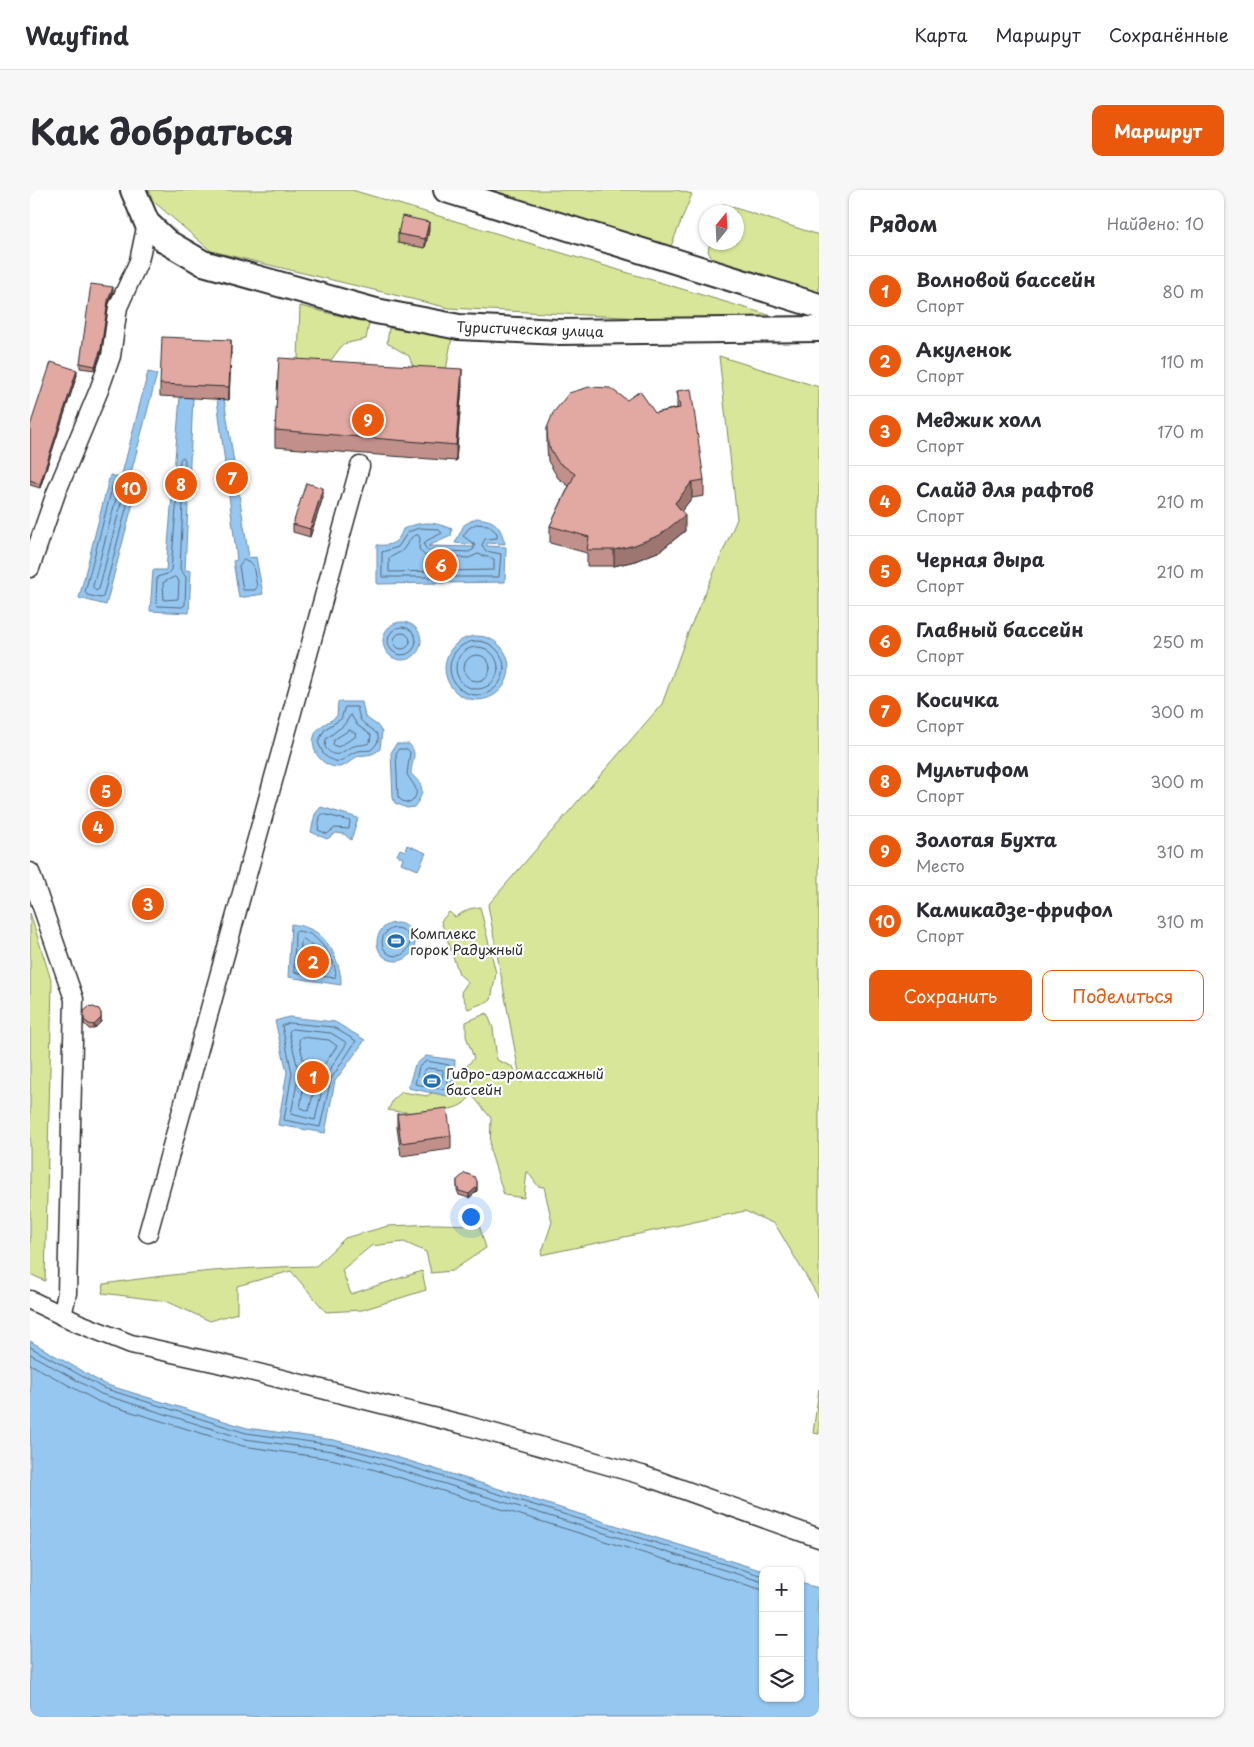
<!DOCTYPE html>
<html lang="ru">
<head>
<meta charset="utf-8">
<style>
  :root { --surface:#fff; --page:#f7f7f7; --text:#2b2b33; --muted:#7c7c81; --line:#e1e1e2; --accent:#ea580c }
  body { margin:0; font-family:"Playpen Sans",sans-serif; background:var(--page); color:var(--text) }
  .controls { position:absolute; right:15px; bottom:15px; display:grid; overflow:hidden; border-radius:10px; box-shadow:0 1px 4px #0004 }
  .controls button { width:45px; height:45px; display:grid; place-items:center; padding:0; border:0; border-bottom:1px solid var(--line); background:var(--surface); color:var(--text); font:25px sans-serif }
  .compass { position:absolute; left:669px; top:15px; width:45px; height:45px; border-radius:50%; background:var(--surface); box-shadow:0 1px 4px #0004; rotate:18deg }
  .you { position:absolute; left:440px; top:1026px; width:18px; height:18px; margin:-12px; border:4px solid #fff; border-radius:50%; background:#1a73e8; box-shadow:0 0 0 8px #1a73e833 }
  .badge { display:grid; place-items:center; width:32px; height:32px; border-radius:50%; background:var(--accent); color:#fff; font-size:16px; font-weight:700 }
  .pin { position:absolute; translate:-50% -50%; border:2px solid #fff; box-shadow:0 1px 5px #0006 }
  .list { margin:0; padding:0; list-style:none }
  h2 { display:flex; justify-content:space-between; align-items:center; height:65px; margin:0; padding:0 20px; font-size:21px }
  h2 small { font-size:16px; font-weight:400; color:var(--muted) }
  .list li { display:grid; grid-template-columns:32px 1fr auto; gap:15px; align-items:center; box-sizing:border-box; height:70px; padding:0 20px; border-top:1px solid var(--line) }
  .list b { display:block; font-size:19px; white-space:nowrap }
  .list p { margin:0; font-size:16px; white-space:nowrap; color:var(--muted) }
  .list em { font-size:16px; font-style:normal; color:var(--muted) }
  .actions { display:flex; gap:10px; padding:15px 20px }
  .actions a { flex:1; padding:11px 0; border:1px solid var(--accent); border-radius:10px; text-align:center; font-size:18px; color:var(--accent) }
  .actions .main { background:var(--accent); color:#fff }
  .icon { flex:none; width:28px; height:28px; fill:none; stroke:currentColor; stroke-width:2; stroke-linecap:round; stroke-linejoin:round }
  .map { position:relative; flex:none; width:789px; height:1527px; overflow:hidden; border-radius:10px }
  header { display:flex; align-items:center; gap:30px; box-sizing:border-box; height:70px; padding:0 25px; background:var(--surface); border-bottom:1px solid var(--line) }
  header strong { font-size:24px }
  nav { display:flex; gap:28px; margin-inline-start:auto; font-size:18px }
  .intro { display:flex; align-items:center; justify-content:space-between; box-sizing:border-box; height:120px; padding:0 30px }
  h1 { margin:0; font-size:35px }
  .button { padding:12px 22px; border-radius:10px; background:var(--accent); color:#fff; font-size:18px; font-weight:700 }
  main { display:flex; gap:30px; padding:0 30px }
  aside { flex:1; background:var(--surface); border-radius:10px; box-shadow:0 1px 4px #0004 }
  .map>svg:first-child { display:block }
</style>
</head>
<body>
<header>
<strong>Wayfind</strong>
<nav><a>Карта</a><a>Маршрут</a><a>Сохранённые</a></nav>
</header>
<div class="intro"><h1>Как добраться</h1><a class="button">Маршрут</a></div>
<main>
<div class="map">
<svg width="789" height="1527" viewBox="0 0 789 1527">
  <rect width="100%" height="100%" fill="#fff"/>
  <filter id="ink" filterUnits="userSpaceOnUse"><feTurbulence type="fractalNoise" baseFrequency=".02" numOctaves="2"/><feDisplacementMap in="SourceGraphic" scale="10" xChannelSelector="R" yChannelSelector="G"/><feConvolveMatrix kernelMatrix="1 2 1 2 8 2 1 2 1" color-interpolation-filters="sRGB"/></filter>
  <g filter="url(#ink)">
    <g fill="#d8e699" stroke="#828862">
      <polygon points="119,0 322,0 752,129 749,135 419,118 181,61 123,11"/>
      <polygon points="459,0 647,0 662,4 641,56"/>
      <polygon points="693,14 789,45 789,104 683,71 678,61 680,53 706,52 706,22 690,22"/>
      <polygon points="270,116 339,133 336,149 313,154 299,173 268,170"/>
      <polygon points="359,138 422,147 415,186 386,184 379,166 357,153"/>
      <path d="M689,166L789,197V1108L745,1034L715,1021L511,1065L522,1032L514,997L508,996L497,981L494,1008L474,1005L460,960L461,928L442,905C439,908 435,913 431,915C419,923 371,924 358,920L363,910L372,902L397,906L428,886L444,868L436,846V832L457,823L463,838L467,870L483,877L491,893L458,715L632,514L659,440L707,329Z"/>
      <polygon points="450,717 466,783 461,810 438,819 431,802 438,792 429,784 411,731 419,722 425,727 439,719"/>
      <polygon points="0,723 22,793 15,1091 0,1084"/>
      <path d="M405,1034L449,1035L456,1058L422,1081L401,1083L396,1062L374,1052L341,1056L312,1080L321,1104L392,1081L396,1100L332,1120L296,1122L261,1081L207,1096V1123L180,1131L136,1111L72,1103L74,1094C145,1083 215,1077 286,1076L315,1048L358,1036Z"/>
      <polygon points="789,1199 789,1244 783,1243"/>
    </g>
    <g fill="#95c7f1" stroke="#6b89a2">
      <polygon points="118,182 127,184 100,287 109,290 76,415 49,408 80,285 91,288"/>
      <polygon points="150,207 163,208 155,380 161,381 159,423 120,421 123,380 136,380"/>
      <polygon points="187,209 194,209 219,368 226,367 233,404 209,408 203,371 207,370"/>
      <path d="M446,328C466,330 470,335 475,354L457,353V356L476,357L475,392L347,394V355C362,356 368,353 373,339C392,331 402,331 422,339L421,346L398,356L445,357V355L425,353L434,335Z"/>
      <circle cx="372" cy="451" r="19"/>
      <circle cx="447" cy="478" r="32"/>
      <path d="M308,512H332L335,527L347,535L352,542L350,559C342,566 339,564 329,566C322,568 318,576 309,577C292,578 277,558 286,542C291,534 300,532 307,526Z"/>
      <path d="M366,554H379C389,564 381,571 381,584C395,596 395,603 384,617L377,618L365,613L363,608L361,563Z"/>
      <polygon points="291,617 328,628 321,650 314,644 306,643 297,649 281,642 285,624"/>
      <polygon points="377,655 396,663 388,680 371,673 373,668 367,665 370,659 375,661"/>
      <circle cx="366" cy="752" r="19"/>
      <path d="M261,734C267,735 274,736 280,739C299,746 312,776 311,795L258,787Z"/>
      <polygon points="259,827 305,832 335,850 305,891 295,943 248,935 257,882 245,831"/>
      <polygon points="396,866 425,870 423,907 378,898 385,875"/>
      <polygon points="0,1151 74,1194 217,1238 304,1250 347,1261 733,1381 733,1508 770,1508 770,1393 789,1398 787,1424 789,1425 789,1527 0,1527"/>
    </g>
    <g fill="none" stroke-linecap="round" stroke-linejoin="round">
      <g stroke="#55697a" stroke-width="1">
        <polygon points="153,267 155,270 150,379 156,387 155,415 152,417 128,416 126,414 127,387 137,384 141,380 150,270"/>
        <polygon points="96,291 102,296 73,407 70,408 57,405 55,402 83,294"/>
        <polygon points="89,299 93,299 94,302 69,399 66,401 63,397"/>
        <polygon points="446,334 458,335 467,343 467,348 455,349 452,355 456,361 471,364 469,387 352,387 352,362 368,357 378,342 389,338 408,339 412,343 396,351 394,355 397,360 439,362 444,359 444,354 433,346 438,339"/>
        <polygon points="388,345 390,348 389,359 395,366 439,368 448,364 464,369 464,380 359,382 359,368 372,361 382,347"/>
        <polygon points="214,370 223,375 227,397 225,400 213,400 209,376"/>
        <polygon points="145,387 149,391 148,409 134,410 133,393"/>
        <circle cx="372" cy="451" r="14"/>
        <circle cx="372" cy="451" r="8"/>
        <circle cx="447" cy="478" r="27"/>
        <circle cx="447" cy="478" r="21"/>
        <circle cx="447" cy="478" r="13"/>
        <path d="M315,517H327C328,521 329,526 330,529C337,540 360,543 341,560C337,561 332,560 328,561C311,566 313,579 294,565L288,552L295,539L311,529Z"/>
        <path d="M321,525L327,535L341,545L340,552C335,556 330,554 324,556C312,560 306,572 295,557L296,549L314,535Z"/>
        <polygon points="320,540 326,544 325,547 308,557 303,555 304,550"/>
        <path d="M369,559H377L380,562L377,584C383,596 393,601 380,613L372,611L368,607L366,564Z"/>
        <polygon points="293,624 320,631 319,639 305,638 297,644 288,640 290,627"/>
        <circle cx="366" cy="752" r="14"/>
        <path d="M268,741C271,742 277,742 280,744C292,751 309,774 305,788L264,782L265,743Z"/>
        <polygon points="274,749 293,766 296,781 270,777 271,751"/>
        <polygon points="260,833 303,837 326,851 301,889 290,937 254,930 262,883 252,836"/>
        <polygon points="262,839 301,843 317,853 295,887 285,930 261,924 269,883 259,842"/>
        <polygon points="272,847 299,850 307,856 288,883 279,921 270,918 276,883 269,850"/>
        <polygon points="397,871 419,875 417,900 385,894 389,877"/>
        <polygon points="398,878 413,880 412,892 393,889 394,881"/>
        <polyline points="0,1157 73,1198 216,1243 303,1255 346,1266 733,1386"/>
        <polyline points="0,1164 71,1204 215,1249 302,1261 344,1272 733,1392"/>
        <polyline points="0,1174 69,1212 213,1256 301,1269 342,1279 733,1400"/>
      </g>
      <g stroke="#2b2b2b" stroke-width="21">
        <g id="street">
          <polyline points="0,378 26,303 69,200 81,166 88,117 109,71 117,33"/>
          <polyline points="0,682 44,809 37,1103 32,1126"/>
          <polyline points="118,1043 330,276"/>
          <polyline points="0,1110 48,1133 101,1154 188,1173 435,1235 612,1285 789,1348"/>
        </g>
      </g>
      <g stroke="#2b2b2b" stroke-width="28">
        <g id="secondary">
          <polyline points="103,0 117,33 137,52 173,73 346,121 429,137 529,142 789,139"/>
          <polyline points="416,0 789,116"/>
        </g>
      </g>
      <use href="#street" stroke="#fff" stroke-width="18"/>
      <use href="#secondary" stroke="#fff" stroke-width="24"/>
    </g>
    <g fill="#c2908b" stroke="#2b2b2b">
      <polygon points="399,40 395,58 368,53 368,44"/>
      <polygon points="83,102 78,115 71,163 65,180 50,178 50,173"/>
      <polygon points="201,163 199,210 130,206 130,194"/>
      <polygon points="47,185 10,298 0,295 0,236"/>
      <polygon points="432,196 426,271 245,257 245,240"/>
      <polygon points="647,201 674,290 674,306 662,308 651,321 655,341 630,361 605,371 584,376 557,376 557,363 520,353 520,336 539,296 528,288 518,271 517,255 517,238 625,223 647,218"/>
      <polygon points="293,307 280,347 263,342 263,334"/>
      <polygon points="54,821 71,823 71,832 64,839 59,839 54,834"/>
      <polygon points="367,924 421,946 421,959 371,966 367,937"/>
      <polygon points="427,990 447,991 447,1001 439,1008 429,1005 427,1000"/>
    </g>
    <g fill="#9e7671" stroke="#2b2b2b">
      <polygon points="399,32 399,40 395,58 395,49"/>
      <polygon points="83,97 83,102 78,115 71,163 65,180 65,176 78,111"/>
      <polygon points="201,150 201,163 199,210 199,197"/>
      <polygon points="432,179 432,196 426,271 426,255"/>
      <polygon points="47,180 47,185 10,298 10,294"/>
      <polygon points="662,292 662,308 645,329 645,313"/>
      <polygon points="293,298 293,307 280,347 280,339"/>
      <polygon points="655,325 655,341 630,361 605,371 584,376 584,360"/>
      <polygon points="71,828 71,832 64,839 64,835"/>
      <polygon points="447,997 447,1001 439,1008 439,1004"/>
    </g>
    <g fill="#e2a8a2" stroke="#2b2b2b">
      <polygon points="372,26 399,32 395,49 368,44"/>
      <polygon points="61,94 83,97 78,111 71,159 65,176 50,173"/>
      <polygon points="132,147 201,150 199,197 130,194"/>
      <polygon points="249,168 432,179 426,255 245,240"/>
      <polygon points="21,172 47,180 10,294 0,290 0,236"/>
      <polygon points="559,197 580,198 597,210 610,201 625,223 650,218 647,201 661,199 674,290 662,292 645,313 655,325 630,345 605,355 584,360 557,360 559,347 520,336 545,284 528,272 518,255 517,238 523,223 539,203"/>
      <polygon points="276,293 293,298 280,339 263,334"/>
      <polygon points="60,816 69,819 71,823 71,828 64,835 59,834 54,830 54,821"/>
      <polygon points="417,918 421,946 371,953 367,924"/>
      <polygon points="435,983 445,987 447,991 447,997 439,1004 429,1001 427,996 427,990"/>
    </g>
  </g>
  <defs>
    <g id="stadium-bare" transform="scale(1.35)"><path d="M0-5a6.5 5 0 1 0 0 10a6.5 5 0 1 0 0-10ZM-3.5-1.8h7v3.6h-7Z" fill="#1f6fb2" stroke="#fff" stroke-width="2.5" paint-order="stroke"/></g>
  </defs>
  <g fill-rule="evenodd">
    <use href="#stadium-bare" x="366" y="751"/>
    <use href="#stadium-bare" x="402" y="891"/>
  </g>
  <g text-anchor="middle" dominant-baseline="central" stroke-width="4.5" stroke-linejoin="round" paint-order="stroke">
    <g font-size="14" fill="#2b2b2b" stroke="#fff">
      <text transform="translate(500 139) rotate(2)">Туристическая улица</text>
    </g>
    <g font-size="14" fill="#2b2b2b" stroke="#fff" text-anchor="start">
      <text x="380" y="743">Комплекс<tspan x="380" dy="16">горок Радужный</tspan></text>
      <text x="416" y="883">Гидро-аэромассажный<tspan x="416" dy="16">бассейн</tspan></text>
    </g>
  </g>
</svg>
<div class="controls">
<button>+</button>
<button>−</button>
<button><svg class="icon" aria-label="layers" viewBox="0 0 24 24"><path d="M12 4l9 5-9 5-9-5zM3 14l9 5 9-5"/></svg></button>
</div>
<svg class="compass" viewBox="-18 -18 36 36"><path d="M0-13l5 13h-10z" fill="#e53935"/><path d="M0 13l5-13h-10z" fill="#7c7c81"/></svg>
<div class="you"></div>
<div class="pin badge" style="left:283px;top:887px">1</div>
<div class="pin badge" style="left:283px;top:772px">2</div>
<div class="pin badge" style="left:118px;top:714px">3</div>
<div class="pin badge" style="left:68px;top:637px">4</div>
<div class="pin badge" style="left:76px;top:601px">5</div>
<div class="pin badge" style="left:411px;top:375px">6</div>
<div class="pin badge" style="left:202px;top:288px">7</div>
<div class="pin badge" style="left:151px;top:294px">8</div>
<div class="pin badge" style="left:338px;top:230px">9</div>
<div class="pin badge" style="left:101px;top:298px">10</div>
</div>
<aside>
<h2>Рядом<small>Найдено: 10</small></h2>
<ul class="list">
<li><span class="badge">1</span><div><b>Волновой бассейн</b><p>Спорт</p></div><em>80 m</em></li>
<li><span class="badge">2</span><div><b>Акуленок</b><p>Спорт</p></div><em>110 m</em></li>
<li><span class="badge">3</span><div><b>Меджик холл</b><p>Спорт</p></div><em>170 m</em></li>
<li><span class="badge">4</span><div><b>Слайд для рафтов</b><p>Спорт</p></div><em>210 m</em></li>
<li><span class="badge">5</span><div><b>Черная дыра</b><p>Спорт</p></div><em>210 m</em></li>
<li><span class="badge">6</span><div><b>Главный бассейн</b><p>Спорт</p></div><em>250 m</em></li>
<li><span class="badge">7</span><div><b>Косичка</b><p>Спорт</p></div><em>300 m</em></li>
<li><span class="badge">8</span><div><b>Мультифом</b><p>Спорт</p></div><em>300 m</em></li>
<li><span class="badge">9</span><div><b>Золотая Бухта</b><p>Место</p></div><em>310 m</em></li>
<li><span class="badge">10</span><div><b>Камикадзе-фрифол</b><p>Спорт</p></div><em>310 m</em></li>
</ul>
<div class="actions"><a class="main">Сохранить</a><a>Поделиться</a></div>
</aside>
</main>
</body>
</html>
